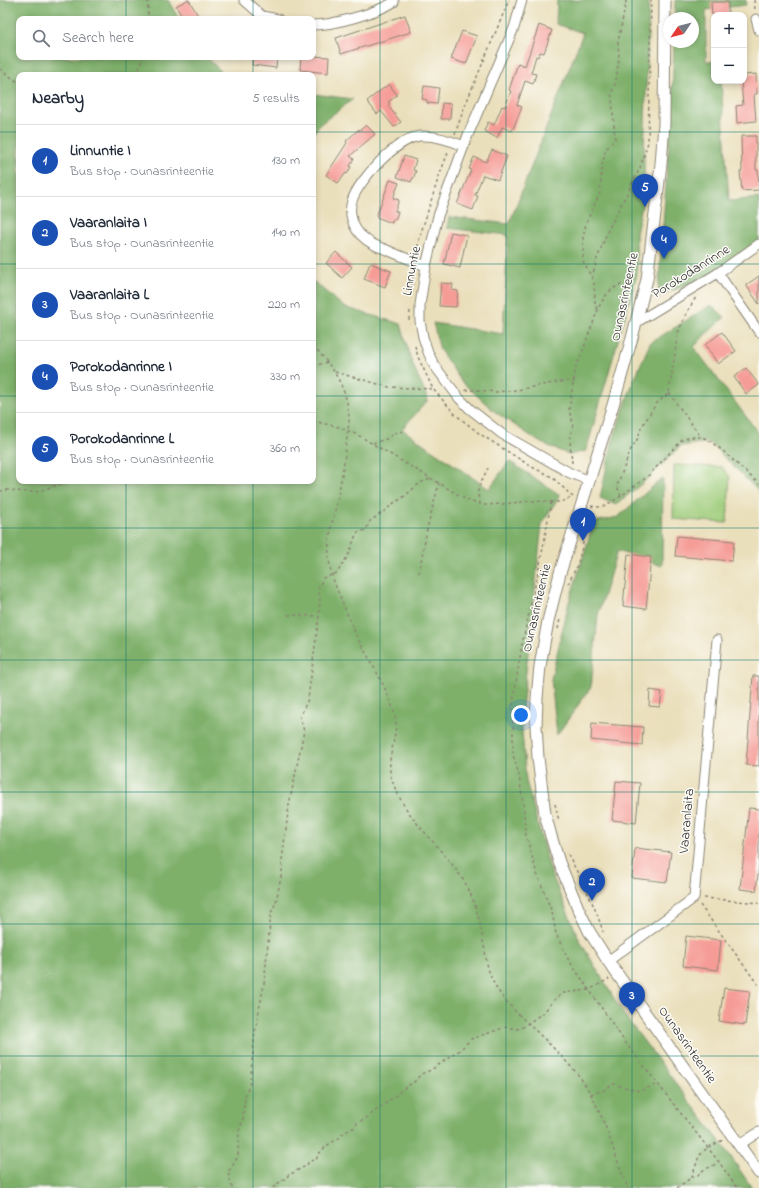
<!DOCTYPE html>
<html lang="en">
<head>
<meta charset="utf-8">
<style>
  :root { --surface:#fff; --page:#f2f2f3; --text:#1f2937; --muted:#747a83; --line:#e0e1e3; --accent:#0b8043 }
  body { margin:0; font-family:"Indie Flower",sans-serif; background:var(--page); color:var(--text) }
  .controls { position:absolute; right:12px; top:12px; display:grid; overflow:hidden; border-radius:8px; box-shadow:0 2px 6px #0003 }
  .controls button { width:36px; height:36px; display:grid; place-items:center; padding:0; border:0; border-bottom:1px solid var(--line); background:var(--surface); color:var(--text); font:20px sans-serif }
  .compass { position:absolute; left:663px; top:12px; width:36px; height:36px; border-radius:50%; background:var(--surface); box-shadow:0 2px 6px #0003; rotate:235deg }
  .you { position:absolute; left:521px; top:715px; width:14px; height:14px; margin:-10px; border:3px solid #fff; border-radius:50%; background:#1a73e8; box-shadow:0 0 0 6px #1a73e833 }
  .badge { display:grid; place-items:center; width:26px; height:26px; border-radius:50%; background:var(--accent); color:#fff; font-size:13px; font-weight:700 }
  .pin { position:absolute; translate:-50% -33px; filter:drop-shadow(0 1px 2px #0008) }
  .pin::after { content:''; position:absolute; top:21px; width:14px; height:12px; background:inherit; clip-path:polygon(0 0,100% 0,50% 100%) }
  .list { margin:0; padding:0; list-style:none }
  h2 { display:flex; justify-content:space-between; align-items:center; height:52px; margin:0; padding:0 16px; font-size:17px }
  h2 small { font-size:13px; font-weight:400; color:var(--muted) }
  .list li { display:grid; grid-template-columns:26px 1fr auto; gap:12px; align-items:center; box-sizing:border-box; height:72px; padding:0 16px; border-top:1px solid var(--line) }
  .list b { display:block; font-size:15px; white-space:nowrap }
  .list p { margin:0; font-size:13px; white-space:nowrap; color:var(--muted) }
  .list em { font-size:13px; font-style:normal; color:var(--muted) }
  .icon { flex:none; width:22px; height:22px; fill:none; stroke:currentColor; stroke-width:2; stroke-linecap:round; stroke-linejoin:round }
  .map { position:relative; flex:none; width:759px; height:1188px; overflow:hidden }
  .search { position:absolute; background:var(--surface); box-shadow:0 2px 6px #0003; left:16px; top:16px; width:300px; height:44px; display:flex; align-items:center; gap:10px; box-sizing:border-box; padding:0 14px; border-radius:8px; color:var(--muted); font-size:15px }
  .panel { position:absolute; background:var(--surface); box-shadow:0 2px 6px #0003; left:16px; top:72px; width:300px; height:412px; border-radius:8px }
  .map>svg:first-child { display:block }
</style>
</head>
<body>
<div class="map">
<svg width="759" height="1188" viewBox="0 0 759 1188">
  <rect width="100%" height="100%" fill="#fdfcf7"/>
  <filter id="ink" filterUnits="userSpaceOnUse"><feTurbulence type="fractalNoise" baseFrequency=".025" numOctaves="2"/><feDisplacementMap in="SourceGraphic" scale="8" xChannelSelector="R" yChannelSelector="G"/><feConvolveMatrix kernelMatrix="1 2 1 2 8 2 1 2 1" color-interpolation-filters="sRGB"/></filter>
  <filter id="wash" filterUnits="userSpaceOnUse"><feTurbulence type="fractalNoise" baseFrequency=".012" numOctaves="4" result="noise"/><feDisplacementMap in="SourceGraphic" scale="16" xChannelSelector="R" yChannelSelector="G"/><feGaussianBlur stdDeviation="0.9" result="paint"/><feColorMatrix in="noise" values="0 0 0 0 0 0 0 0 0 0 0 0 0 0 0 0 0 1.4 0 .05"/><feComposite in="paint" operator="in"/></filter>
  <g filter="url(#wash)">
    <rect width="100%" height="100%" fill="#eadfbb"/>
    <polygon fill="#9ecc7a" stroke="#647c52" points="674,465 722,467 730,477 727,523 673,519"/>
    <g fill="#7eb06a" stroke="#546e4a">
      <polygon points="0,0 168,0 179,19 19,19 19,57 207,57 224,75 19,75 19,481 313,481 313,281 344,307 401,324 411,360 428,400 402,429 489,489 509,461 560,495 542,524 521,718 526,781 551,873 580,941 624,1015 725,1148 752,1188 0,1188"/>
      <polygon points="557,0 649,0 644,156 645,192 636,233 637,275 586,451 570,455 541,443 494,411 461,381 440,350 433,323 503,334 508,235 447,228 449,217 509,224 583,33 556,24"/>
      <polygon points="675,0 746,0 746,5 706,10 706,61 714,62 714,81 721,81 729,201 759,198 759,240 718,273 658,296 672,98 674,42 693,42 693,18 675,18"/>
      <polygon points="313,94 353,99 319,125 313,134"/>
      <polygon points="711,305 725,317 705,335 694,347 759,434 759,492 709,442 681,446 651,476 616,505 600,498 612,443 632,385 650,343"/>
      <polygon points="663,478 662,566 617,551 598,615 591,687 557,735 551,679 569,602 594,522 618,517 659,481"/>
    </g>
    <g id="blocks">
      <g fill="#f69c97">
        <polygon points="187,0 189,0 200,19 183,19 176,6"/>
        <polygon points="711,2 728,2 728,15 712,15"/>
        <polygon points="405,15 411,32 341,54 336,38"/>
        <polygon points="539,25 552,30 544,53 540,52 538,57 536,56 531,73 536,74 533,84 525,81 517,105 522,107 512,131 502,127 497,138 484,131 488,122 494,125 502,106 505,107 511,91 509,90 518,63 525,66"/>
        <polygon points="462,31 477,36 466,64 451,59"/>
        <polygon points="313,56 329,57 328,73 300,70 301,57 313,57"/>
        <polygon points="253,57 277,57 276,68 252,65"/>
        <polygon points="756,74 757,94 754,94 756,121 737,123 736,106 743,105 741,81 744,81 744,75"/>
        <polygon points="389,84 397,95 388,102 390,104 388,106 401,122 394,127 381,111 377,114 367,101"/>
        <polygon points="424,86 439,88 437,104 427,103 427,100 422,99"/>
        <polygon points="442,103 451,104 450,119 441,119"/>
        <polygon points="366,125 375,134 350,156 354,159 350,166 351,167 347,174 346,173 338,183 326,175 347,143 346,141 359,129 359,131"/>
        <polygon points="741,136 756,136 756,170 758,170 759,190 742,191 740,172 742,171"/>
        <polygon points="492,150 507,156 498,180 483,175 475,195 478,196 473,210 457,204 471,170 469,169 474,157 486,162"/>
        <polygon points="404,156 416,160 413,170 416,171 413,179 412,179 411,182 397,177"/>
        <polygon points="390,180 399,183 393,198 399,200 395,211 398,212 395,220 393,219 392,223 376,217"/>
        <polygon points="451,232 467,235 460,268 444,264"/>
        <polygon points="336,252 352,267 342,278 326,263"/>
        <polygon points="370,263 391,271 385,287 364,279"/>
        <polygon points="759,276 759,304 746,285"/>
        <polygon points="441,283 453,284 452,290 458,291 456,307 439,306"/>
        <polygon points="722,332 736,351 718,364 705,345"/>
        <polygon points="746,368 759,385 746,394 734,377"/>
        <polygon points="677,536 734,541 732,561 675,556"/>
        <polygon points="628,554 651,557 646,609 623,606"/>
        <polygon points="753,676 759,676 759,766 746,765"/>
        <polygon points="650,690 662,692 660,707 649,706"/>
        <polygon points="592,723 643,727 642,745 591,740"/>
        <polygon points="616,781 640,783 636,823 612,820"/>
        <polygon points="749,808 759,809 759,866 756,891 740,889"/>
        <polygon points="635,848 671,852 667,882 632,878"/>
        <polygon points="686,936 721,940 718,970 683,966"/>
        <polygon points="724,988 750,991 745,1025 719,1021"/>
      </g>
    </g>
  </g>
  <g filter="url(#ink)">
    <use href="#blocks" fill-opacity="0" stroke="#8a8573" stroke-width="1"/>
    <g fill="none" stroke-linecap="round" stroke-linejoin="round">
      <g stroke="#8a8573" stroke-width="11">
        <g id="minor">
          <polyline points="244,0 262,16 278,19"/>
          <polyline points="522,0 514,28 468,135 438,216 426,266 420,305 420,321 423,337 428,352 434,365 459,398 470,409 502,434 570,473 590,481"/>
          <polyline points="756,19 759,30"/>
          <path d="M313,25C334,25 376,13 394,2V0"/>
          <path d="M426,266C413,261 400,256 387,250C378,247 369,243 363,237C353,229 348,213 352,201C358,180 398,138 420,136C435,135 450,140 464,146"/>
          <polyline points="718,273 759,332"/>
          <polyline points="637,322 718,273 759,244"/>
          <polyline points="608,961 694,898 717,640"/>
          <polyline points="739,1145 759,1132"/>
        </g>
      </g>
      <g stroke="#8a8573" stroke-width="13">
        <polyline id="tertiary" points="665,0 664,124 661,164 647,279 632,338 613,405 560,573 548,621 540,666 537,698 536,726 538,758 545,814 551,836 559,862 578,908 589,931 608,961 759,1173"/>
      </g>
      <g stroke="#8a8573" stroke-width="1.5" stroke-dasharray="3 3" stroke-linecap="butt">
        <polyline points="148,0 148,19"/>
        <polyline points="754,0 755,11"/>
        <polyline points="0,69 19,83"/>
        <polyline points="137,75 143,57"/>
        <polyline points="455,134 464,108 509,0"/>
        <polyline points="417,253 419,239 438,179 449,150"/>
        <polyline points="592,278 597,259 608,230 640,168 648,142 651,0"/>
        <polyline points="412,291 414,271"/>
        <polyline points="597,309 595,302 594,284 592,278 583,261 583,238 586,223 600,193 602,165 606,149 615,139 612,98 611,94 616,81 619,57 618,42 626,2 625,0"/>
        <polyline points="410,311 409,319 410,323"/>
        <path d="M313,346C333,366 349,391 349,421C348,432 346,443 345,454C343,470 340,486 337,502C332,523 326,545 330,566C332,578 337,590 342,601C347,614 352,626 358,639C371,662 386,686 394,712C401,735 384,757 392,780C406,822 443,846 465,883C475,900 480,921 483,941C486,953 486,965 491,977C500,1000 521,1016 538,1033C551,1045 563,1058 575,1071C603,1104 611,1149 628,1188"/>
        <polyline points="415,346 418,357 433,389 456,415 480,434 532,467 552,477 574,498"/>
        <polyline points="313,366 328,362"/>
        <polyline points="335,372 389,387 433,389"/>
        <polyline points="465,390 477,390 496,392 517,390 558,382 575,381"/>
        <polyline points="669,393 701,437"/>
        <polyline points="313,421 339,427 358,435 462,497 471,502 485,505 502,504 532,501 560,502 573,497"/>
        <polyline points="373,443 386,439 391,436 394,433 404,431"/>
        <path d="M572,463L570,441L573,424L569,410L576,366L579,361C584,349 587,337 592,326C600,302 607,283 636,282"/>
        <polyline points="101,481 124,483 127,481"/>
        <polyline points="0,491 8,490 26,492 36,492 63,483 84,481"/>
        <polyline points="621,496 617,486 631,449 638,438 641,428 656,404 669,393 678,333 687,312 696,297"/>
        <polyline points="551,502 541,559 522,644 513,703 513,755 519,775 524,810 525,831 536,871 552,912 556,934 568,959 625,1042 719,1162 737,1188"/>
        <path d="M480,504C479,500 478,496 478,492C478,485 485,475 488,468"/>
        <polyline points="591,506 598,507 605,506 621,496 647,477 682,440 691,437 701,437 707,439 722,450 759,484"/>
        <polyline points="419,573 427,529 439,483"/>
        <polyline points="568,584 578,564 589,518"/>
        <polyline points="288,615 319,616"/>
        <polyline points="558,629 560,619"/>
        <polyline points="555,804 559,821"/>
        <path d="M568,854C581,880 595,904 603,932"/>
        <polyline points="704,898 759,903"/>
        <polyline points="700,905 759,986"/>
        <polyline points="591,1094 604,1090 613,1084 640,1091 657,1084"/>
        <polyline points="692,1177 697,1176 702,1171 718,1163"/>
        <polyline points="232,1188 228,1172 235,1162 238,1155 239,1131 243,1120 245,1096 250,1083 255,1032 264,984 271,913 276,902 282,872 282,860 289,805 304,731 300,717 308,699 319,616 320,598 318,589 323,578 337,573 349,554 355,537 358,532 366,530 370,521 386,510 395,502 401,499 420,483 432,478"/>
        <path d="M273,1188C279,1181 285,1181 289,1174H291L307,1165L309,1161L316,1160L318,1155L326,1146L339,1138L342,1134L355,1127L357,1123L366,1118L385,1104L407,1086L414,1082L421,1074L431,1070L460,1050L471,1039L506,1027L519,1029L523,1027L544,1012L554,1000L563,993L589,990L609,979"/>
        <polyline points="677,1188 692,1177 699,1156 707,1148 723,1140"/>
      </g>
      <use href="#minor" stroke="#fff" stroke-width="9"/>
      <use href="#tertiary" stroke="#fff" stroke-width="11"/>
    </g>
  </g>
  <path fill="none" stroke="#0f766e" stroke-width="1" stroke-opacity="0.55" d="M126,0V19M253,0V19M380,0V1188M506,0V1188M632,0V1188M126,57V75M253,57V75M0,132H19M313,132H759M0,264H19M313,264H759M0,396H19M313,396H759M126,481V1188M253,481V1188M0,528H759M0,660H759M0,792H759M0,924H759M0,1056H759"/>
  <g text-anchor="middle" dominant-baseline="central" stroke-width="3" stroke-linejoin="round" paint-order="stroke">
    <g font-size="14" fill="#2b2b2b" stroke="#fdfcf7">
      <text transform="translate(412 271) rotate(-79)">Linnuntie</text>
      <text transform="translate(691 272) rotate(-32)">Porokodanrinne</text>
      <text transform="translate(625 297) rotate(-78)">Ounasrinteentie</text>
      <text transform="translate(537 608) rotate(-77)">Ounasrinteentie</text>
      <text transform="translate(687 821) rotate(-85)">Vaaranlaita</text>
      <text transform="translate(687 1045) rotate(55)">Ounasrinteentie</text>
    </g>
  </g>
</svg>
<div class="controls">
<button>+</button>
<button>−</button>
</div>
<svg class="compass" viewBox="-18 -18 36 36"><path d="M0-13l5 13h-10z" fill="#e53935"/><path d="M0 13l5-13h-10z" fill="#747a83"/></svg>
<div class="you"></div>
<div class="pin badge" style="left:583px;top:541px;background:#1a4fb4">1</div>
<div class="pin badge" style="left:592px;top:901px;background:#1a4fb4">2</div>
<div class="pin badge" style="left:632px;top:1015px;background:#1a4fb4">3</div>
<div class="pin badge" style="left:664px;top:259px;background:#1a4fb4">4</div>
<div class="pin badge" style="left:645px;top:207px;background:#1a4fb4">5</div>
<div class="search"><svg class="icon" aria-label="search" viewBox="0 0 24 24"><circle cx="10" cy="10" r="6"/><path d="M15 15l6 6"/></svg>Search here</div>
<section class="panel">
<h2>Nearby<small>5 results</small></h2>
<ul class="list">
<li><span class="badge" style="background:#1a4fb4">1</span><div><b>Linnuntie I</b><p>Bus stop · Ounasrinteentie</p></div><em>130 m</em></li>
<li><span class="badge" style="background:#1a4fb4">2</span><div><b>Vaaranlaita I</b><p>Bus stop · Ounasrinteentie</p></div><em>140 m</em></li>
<li><span class="badge" style="background:#1a4fb4">3</span><div><b>Vaaranlaita L</b><p>Bus stop · Ounasrinteentie</p></div><em>220 m</em></li>
<li><span class="badge" style="background:#1a4fb4">4</span><div><b>Porokodanrinne I</b><p>Bus stop · Ounasrinteentie</p></div><em>330 m</em></li>
<li><span class="badge" style="background:#1a4fb4">5</span><div><b>Porokodanrinne L</b><p>Bus stop · Ounasrinteentie</p></div><em>360 m</em></li>
</ul>
</section>
</div>
</body>
</html>
